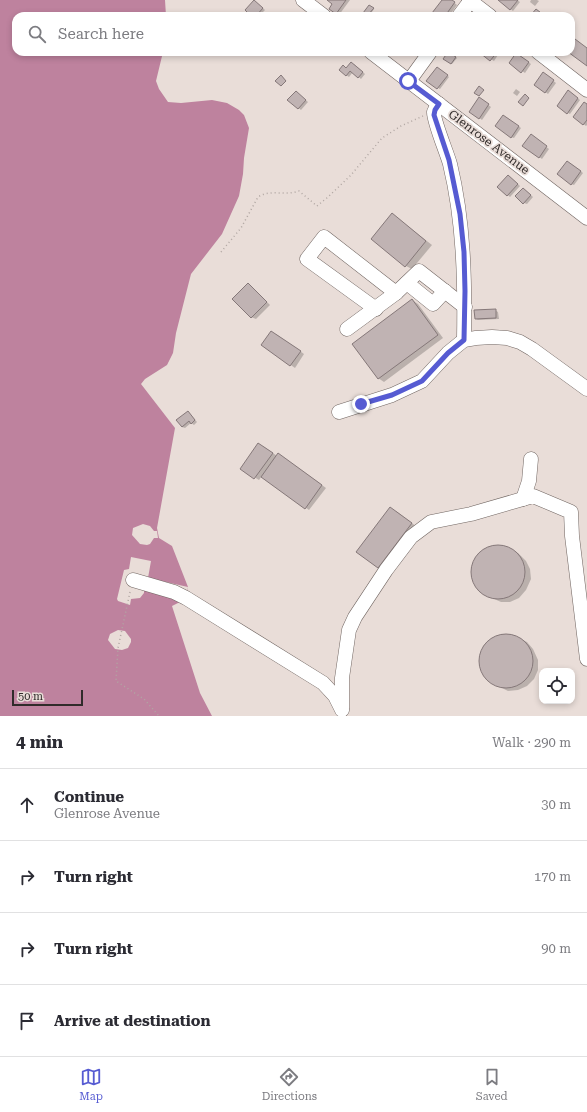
<!DOCTYPE html>
<html lang="en">
<head>
<meta charset="utf-8">
<style>
  :root { --surface:#fff; --page:#f2f2f3; --text:#2b2b33; --muted:#7c7c81; --line:#e1e1e2; --accent:#565bd2 }
  body { margin:0; font-family:"Roboto Serif",serif; background:var(--page); color:var(--text) }
  .controls { position:absolute; right:12px; bottom:12px; display:grid; overflow:hidden; border-radius:8px; box-shadow:0 2px 6px #0003 }
  .controls button { width:36px; height:36px; display:grid; place-items:center; padding:0; border:0; border-bottom:1px solid var(--line); background:var(--surface); color:var(--text); font:20px sans-serif }
  .scale { position:absolute; left:12px; bottom:10px; width:71px; box-sizing:border-box; padding-left:4px; border:2px solid #302b2a; border-top:0; font-size:11px; line-height:14px; white-space:nowrap; color:#302b2a; -webkit-text-stroke:3px #e9ddd8; paint-order:stroke }
  .stop { position:absolute; width:12px; height:12px; margin:-9px; border:3px solid #565bd2; border-radius:50%; background:#fff }
  .stop.end { background:#565bd2; border-color:#fff; box-shadow:0 1px 4px #0008 }
  .list { margin:0; padding:0; list-style:none }
  h2 { display:flex; justify-content:space-between; align-items:center; height:52px; margin:0; padding:0 16px; font-size:17px }
  h2 small { font-size:13px; font-weight:400; color:var(--muted) }
  .list li { display:grid; grid-template-columns:26px 1fr auto; gap:12px; align-items:center; box-sizing:border-box; height:72px; padding:0 16px; border-top:1px solid var(--line) }
  .list b { display:block; font-size:15px; white-space:nowrap }
  .list p { margin:0; font-size:13px; white-space:nowrap; color:var(--muted) }
  .list em { font-size:13px; font-style:normal; color:var(--muted) }
  .icon { flex:none; width:22px; height:22px; fill:none; stroke:currentColor; stroke-width:2; stroke-linecap:round; stroke-linejoin:round }
  .map { position:relative; flex:none; width:587px; height:716px; overflow:hidden }
  .search { position:absolute; background:var(--surface); box-shadow:0 2px 6px #0003; left:12px; right:12px; top:12px; height:44px; display:flex; align-items:center; gap:10px; box-sizing:border-box; padding:0 14px; border-radius:12px; color:var(--muted); font-size:15px }
  .sheet { height:340px; background:var(--surface) }
  nav { display:flex; justify-content:space-around; align-items:center; box-sizing:border-box; height:56px; border-top:1px solid var(--line); background:var(--surface); font-size:11px; color:var(--muted) }
  nav a { display:grid; justify-items:center; gap:2px }
  nav .on { color:var(--accent) }
  .map>svg:first-child { display:block }
</style>
</head>
<body>
<div class="map">
<svg width="587" height="716" viewBox="0 0 587 716">
  <rect width="100%" height="100%" fill="#e9ddd8"/>
  <polygon fill="#be829e" points="0,0 165,0 166,16 16,16 16,52 163,52 156,81 159,89 168,102 181,103 212,100 227,103 239,110 244,115 249,128 244,158 243,174 239,196 222,234 191,274 176,333 173,353 167,365 145,379 141,384 175,428 157,528 159,538 172,546 188,587 186,599 172,606 200,693 212,716 0,716"/>
  <g fill="#e9ddd8">
    <polygon points="143,524 150,526 154,531 157,531 158,538 154,538 150,544 147,545 140,544 132,535 133,528"/>
    <polygon points="131,557 151,561 148,578 188,587 186,599 144,590 144,593 140,598 131,599 130,605 118,601 117,599 124,570 129,569"/>
    <polygon points="118,630 125,631 131,639 131,642 128,648 122,650 115,649 108,640 110,634"/>
  </g>
  <g fill="#0003">
    <polygon points="329,0 350,0 339,15 330,9 334,3"/>
    <polygon points="443,0 451,0 457,5 449,16 437,16"/>
    <polygon points="499,0 517,0 520,2 513,11"/>
    <polygon points="531,0 537,0 539,1 535,6 530,2"/>
    <polygon points="257,3 265,10 259,16 253,16"/>
    <polygon points="370,6 374,9 369,16 364,13"/>
    <polygon points="482,52 500,52 494,61 481,53"/>
    <polygon points="449,53 457,58 452,64 445,59"/>
    <polygon points="519,56 531,64 525,73 510,63"/>
    <polygon points="354,64 365,74 361,79 353,72 349,77 346,75 346,68"/>
    <polygon points="439,69 449,77 440,89 438,88"/>
    <polygon points="546,75 556,83 548,94 536,85"/>
    <polygon points="516,89 520,92 517,96 513,93"/>
    <polygon points="296,92 308,102 301,110 289,100"/>
    <polygon points="571,93 580,100 570,114 568,113"/>
    <polygon points="482,100 491,107 482,120 470,111"/>
    <polygon points="587,105 587,125 586,126 574,117"/>
    <polygon points="506,117 521,128 514,138 511,137"/>
    <polygon points="533,137 549,149 542,159 524,146"/>
    <polygon points="570,163 583,173 574,185 571,184"/>
    <polygon points="510,177 520,186 510,197 498,187"/>
    <polygon points="526,191 533,197 527,204 524,203"/>
    <polygon points="392,214 432,245 412,269 406,266"/>
    <polygon points="248,284 252,287 270,305 256,319 251,317"/>
    <polygon points="412,300 418,304 443,338 384,382 378,378"/>
    <polygon points="495,310 498,312 499,319 478,320 476,319"/>
    <polygon points="276,334 304,354 295,368 262,345"/>
    <polygon points="188,412 197,422 194,425 191,423 185,428 182,427"/>
    <polygon points="263,446 277,456 283,457 326,488 309,510 262,476 259,480 241,469"/>
    <polygon points="396,511 417,527 384,571 357,552"/>
    <polygon points="492,546 503,546 512,550 518,553 526,561 530,569 531,579 526,590 519,598 510,602 501,602 483,594 477,588 472,577 472,567 475,558 483,550"/>
    <polygon points="503,634 512,635 527,642 533,649 538,660 538,670 534,679 527,686 518,690 508,691 490,682 484,676 480,666 480,655 484,645 492,638"/>
  </g>
  <g fill="#c0b3b3" stroke="#857879">
    <polygon points="254,0 263,8 256,16 251,16 245,10"/>
    <polygon points="327,0 346,0 336,14 329,9 332,4"/>
    <polygon points="442,0 452,0 455,2 445,16 436,16 432,13"/>
    <polygon points="498,0 518,0 510,10"/>
    <polygon points="369,5 374,8 367,16 363,13"/>
    <polygon points="536,9 545,16 530,16"/>
    <polygon points="571,36 587,48 587,66 568,52 571,52"/>
    <polygon points="448,52 456,57 451,64 443,59"/>
    <polygon points="481,52 497,52 490,61 480,53"/>
    <polygon points="516,53 529,62 521,73 509,63"/>
    <polygon points="351,62 363,72 358,78 350,71 346,76 339,70 343,65 346,68"/>
    <polygon points="437,67 448,75 437,89 426,81"/>
    <polygon points="543,72 554,80 545,93 534,85"/>
    <polygon points="281,75 286,81 281,86 275,81"/>
    <polygon points="479,86 484,90 479,96 474,93"/>
    <polygon points="568,90 578,98 567,114 557,106"/>
    <polygon points="296,91 306,100 298,109 287,100"/>
    <polygon points="525,94 529,98 523,106 518,102"/>
    <polygon points="479,97 489,104 479,119 469,112"/>
    <polygon points="584,102 587,104 587,120 583,125 573,117"/>
    <polygon points="503,115 519,126 511,138 495,126"/>
    <polygon points="531,134 547,146 539,158 522,146"/>
    <polygon points="567,161 581,171 571,185 557,174"/>
    <polygon points="508,175 518,184 507,196 497,187"/>
    <polygon points="523,188 531,195 523,204 515,196"/>
    <polygon points="392,213 426,241 405,267 371,239"/>
    <polygon points="248,283 267,302 251,318 232,299"/>
    <polygon points="412,299 438,335 378,379 352,344"/>
    <polygon points="496,309 496,318 475,319 474,310"/>
    <polygon points="271,331 301,351 290,366 261,345"/>
    <polygon points="188,411 195,420 191,424 189,421 182,427 176,420"/>
    <polygon points="258,443 273,453 254,479 240,469"/>
    <polygon points="278,453 322,485 305,509 261,477"/>
    <polygon points="390,507 412,523 378,568 356,552"/>
    <circle cx="498" cy="572" r="27"/>
    <circle cx="506" cy="661" r="27"/>
  </g>
  <g fill="none" stroke-linecap="round" stroke-linejoin="round">
    <g stroke="#716662" stroke-width="15">
      <g id="minor">
        <polyline points="303,0 324,16"/>
        <polyline points="469,0 490,16"/>
        <polyline points="459,16 471,0"/>
        <polyline points="371,52 587,218"/>
        <polyline points="538,52 587,90"/>
        <polyline points="409,81 430,52"/>
        <path d="M439,104C437,106 435,109 434,112C433,120 447,153 450,164C464,222 465,281 464,340"/>
        <polyline points="407,283 433,304 445,291"/>
        <polyline points="376,309 307,259 324,237 396,293 419,271 465,307"/>
        <polyline points="347,329 396,293"/>
        <polyline points="339,412 392,395 422,381 448,353 464,340 476,338 492,337 507,338 520,342 532,349 587,389"/>
        <polyline points="523,499 529,481 531,459"/>
        <polyline points="133,580 174,592 186,598 323,683 335,696 342,710"/>
        <polyline points="342,708 342,678 349,630 355,617 386,570 411,537 431,522 471,514 533,496 571,512 572,536 587,659"/>
      </g>
    </g>
    <g stroke="#b1a7a3" stroke-width="1.5" stroke-dasharray="1 3" stroke-linecap="butt">
      <path d="M221,252L241,228L258,197C270,189 285,196 299,191L317,206L328,197L351,175L382,138L401,126L423,116"/>
      <polyline points="130,592 118,648 116,681 144,699 159,716"/>
    </g>
    <use href="#minor" stroke="#fff" stroke-width="14"/>
  </g>
  <g fill="none" stroke-linecap="round" stroke-linejoin="round">
    <polyline stroke="#565bd2" stroke-width="5" points="361,404 392,395 422,381 448,353 464,340 465,291 464,252 460,214 449,160 434,115 435,110 439,104 408,81"/>
  </g>
  <g text-anchor="middle" dominant-baseline="central" stroke-width="3.5" stroke-linejoin="round" paint-order="stroke">
    <g font-size="12" fill="#302b2a" stroke="#e9ddd8">
      <text transform="translate(489 142) rotate(37)">Glenrose Avenue</text>
    </g>
  </g>
</svg>
<div class="controls">
<button><svg class="icon" aria-label="locate" viewBox="0 0 24 24"><circle cx="12" cy="12" r="6"/><path d="M12 2v4M12 18v4M2 12h4M18 12h4"/></svg></button>
</div>
<div class="scale">50 m</div>
<div class="stop" style="left:408px;top:81px"></div>
<div class="stop end" style="left:361px;top:404px"></div>
<div class="search"><svg class="icon" aria-label="search" viewBox="0 0 24 24"><circle cx="10" cy="10" r="6"/><path d="M15 15l6 6"/></svg>Search here</div>
</div>
<section class="sheet">
<h2>4 min<small>Walk · 290 m</small></h2>
<ul class="list">
<li><svg class="icon" aria-label="ahead" viewBox="0 0 24 24"><path d="M12 20V5M6 11l6-6 6 6"/></svg><div><b>Continue</b><p>Glenrose Avenue</p></div><em>30 m</em></li>
<li><svg class="icon" aria-label="right" viewBox="0 0 24 24"><path d="M7 20v-9h11M14 6l5 5-5 5"/></svg><div><b>Turn right</b></div><em>170 m</em></li>
<li><svg class="icon" aria-label="right" viewBox="0 0 24 24"><path d="M7 20v-9h11M14 6l5 5-5 5"/></svg><div><b>Turn right</b></div><em>90 m</em></li>
<li><svg class="icon" aria-label="arrive" viewBox="0 0 24 24"><path d="M6 21V4h12l-3 4 3 4H6"/></svg><div><b>Arrive at destination</b></div></li>
</ul>
</section>
<nav>
<a class="on"><svg class="icon" aria-label="map" viewBox="0 0 24 24"><path d="M3 6l6-2 6 2 6-2v14l-6 2-6-2-6 2zM9 4v14M15 6v14"/></svg>Map</a>
<a><svg class="icon" aria-label="directions" viewBox="0 0 24 24"><path d="M12 3l9 9-9 9-9-9zM9 14v-3h6M13 9l2 2-2 2"/></svg>Directions</a>
<a><svg class="icon" aria-label="saved" viewBox="0 0 24 24"><path d="M7 4h10v16l-5-4-5 4z"/></svg>Saved</a>
</nav>
</body>
</html>
